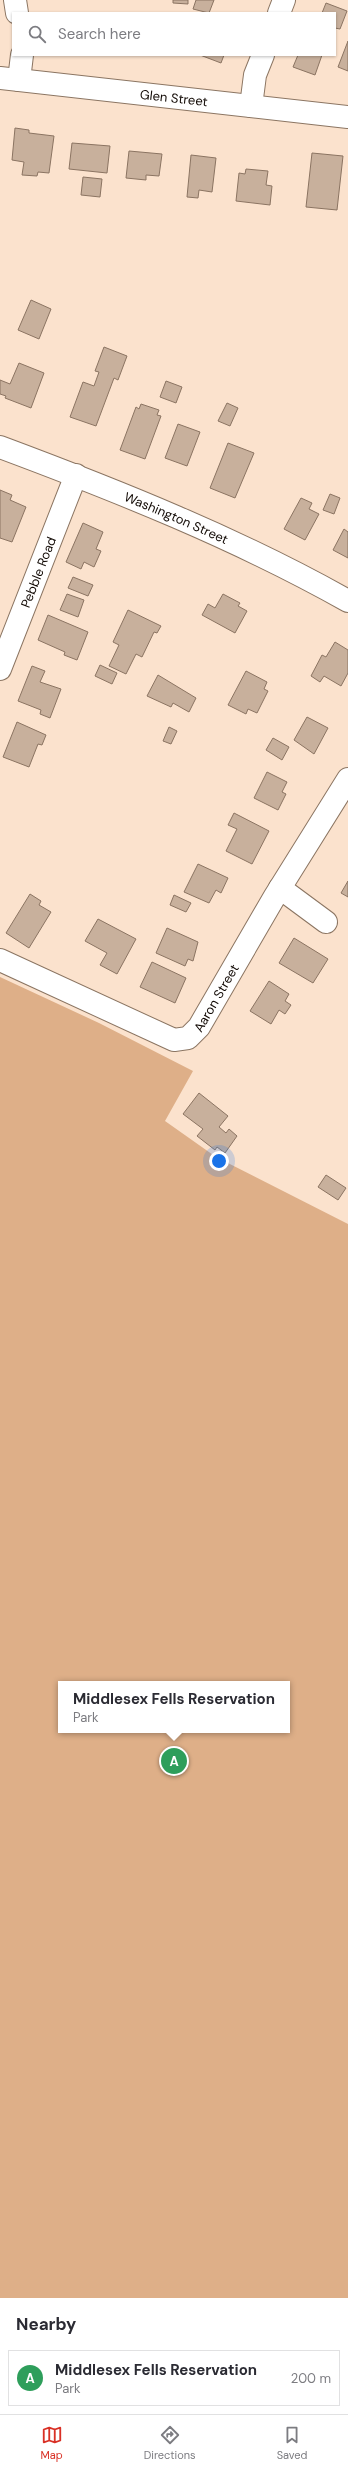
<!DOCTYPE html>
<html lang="en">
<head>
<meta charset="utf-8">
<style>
  :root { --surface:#fff; --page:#f7f7f7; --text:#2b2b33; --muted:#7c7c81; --line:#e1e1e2; --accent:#d93025 }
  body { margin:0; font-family:"DM Sans",sans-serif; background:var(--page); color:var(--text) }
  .you { position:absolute; left:219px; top:1161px; width:14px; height:14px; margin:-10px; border:3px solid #fff; border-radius:50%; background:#1a73e8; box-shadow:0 0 0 6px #1a73e833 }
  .badge { display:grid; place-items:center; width:26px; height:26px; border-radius:50%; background:var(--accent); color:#fff; font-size:13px; font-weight:700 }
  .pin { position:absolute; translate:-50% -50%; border:2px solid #fff; box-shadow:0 1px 4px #0006 }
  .popup { position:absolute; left:58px; top:1681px; width:232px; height:52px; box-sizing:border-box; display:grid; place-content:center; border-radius:0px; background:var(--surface); filter:drop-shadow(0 1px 3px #0005); font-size:13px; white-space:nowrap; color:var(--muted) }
  .popup b { font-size:15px; color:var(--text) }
  .popup::after { content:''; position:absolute; left:50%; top:100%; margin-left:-8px; border:8px solid transparent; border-top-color:var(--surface) }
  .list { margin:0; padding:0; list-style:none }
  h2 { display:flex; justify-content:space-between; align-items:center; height:52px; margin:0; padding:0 16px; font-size:17px }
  h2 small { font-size:13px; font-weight:400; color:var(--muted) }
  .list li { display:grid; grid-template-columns:26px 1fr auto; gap:12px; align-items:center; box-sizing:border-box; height:56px; margin:0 8px 8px; padding:0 8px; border:1px solid var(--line); border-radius:0px }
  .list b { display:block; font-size:15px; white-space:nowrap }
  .list p { margin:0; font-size:13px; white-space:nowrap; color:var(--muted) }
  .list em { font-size:13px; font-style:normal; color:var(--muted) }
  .icon { flex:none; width:22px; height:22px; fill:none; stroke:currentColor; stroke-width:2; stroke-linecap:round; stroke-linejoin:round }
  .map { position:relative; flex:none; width:348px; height:2298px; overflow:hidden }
  .search { position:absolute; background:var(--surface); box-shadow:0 1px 3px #0004; left:12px; right:12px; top:12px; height:44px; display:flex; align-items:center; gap:10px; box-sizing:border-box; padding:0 14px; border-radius:0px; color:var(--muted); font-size:15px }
  .sheet { height:116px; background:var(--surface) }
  nav { display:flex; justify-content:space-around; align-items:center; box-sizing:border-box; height:56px; border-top:1px solid var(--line); background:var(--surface); font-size:11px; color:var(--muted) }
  nav a { display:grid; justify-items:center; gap:2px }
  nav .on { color:var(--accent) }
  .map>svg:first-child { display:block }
</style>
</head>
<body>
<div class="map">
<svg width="348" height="2298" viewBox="0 0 348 2298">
  <rect width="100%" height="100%" fill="#fbe2cd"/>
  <path fill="#deaf88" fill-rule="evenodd" d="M0,977L99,1023L193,1071L165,1121L216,1157L348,1224V2298H0ZM61,1684H287V1730H61Z"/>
  <g fill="#c8b09c" stroke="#8b7462">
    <polygon points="173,0 188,0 188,4 173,3"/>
    <polygon points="196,0 214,0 209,13 193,9"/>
    <polygon points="326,3 347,11 340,29 335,28 335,13 322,13"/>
    <polygon points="348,41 348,71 338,67"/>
    <polygon points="200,55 224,55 221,63"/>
    <polygon points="298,55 322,55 315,75 293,67"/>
    <polygon points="15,128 29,130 29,133 54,136 49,173 38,172 37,176 22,175 24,162 12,160"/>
    <polygon points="72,143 110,146 107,173 69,169"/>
    <polygon points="129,151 162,154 159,176 146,175 146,180 126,178"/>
    <polygon points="312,153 343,156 337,210 306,207"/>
    <polygon points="191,155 216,158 212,192 199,190 198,198 187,197"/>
    <polygon points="246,169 268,171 266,185 272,186 270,205 236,201 239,173 245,174"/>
    <polygon points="83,177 102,179 100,197 81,195"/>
    <polygon points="31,300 51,309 39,339 18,330"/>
    <polygon points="104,347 127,356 118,380 114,378 96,426 70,417 83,382 94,386 99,372 95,371"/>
    <polygon points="19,363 44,373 31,408 5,398 6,396 0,394 0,380 10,384"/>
    <polygon points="166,381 182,387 176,403 160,397"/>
    <polygon points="227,403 238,408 230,426 218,421"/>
    <polygon points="141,404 159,410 157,415 161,416 145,459 120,450 136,407 139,409"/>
    <polygon points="178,424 200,432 187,466 165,458"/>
    <polygon points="228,443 254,453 235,498 210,488"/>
    <polygon points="0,490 12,495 10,500 26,507 12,542 0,538"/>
    <polygon points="330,494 340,498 334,514 323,510"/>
    <polygon points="301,498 312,503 309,509 319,514 305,540 284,529"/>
    <polygon points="83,523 103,532 96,549 101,551 94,567 84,562 81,569 66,562"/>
    <polygon points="344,529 348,532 348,558 333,550"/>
    <polygon points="73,577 93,585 88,596 68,588"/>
    <polygon points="67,594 84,600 78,617 60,610"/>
    <polygon points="223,594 240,603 238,606 247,611 235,633 202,615 208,604 215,608"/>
    <polygon points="128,610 161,626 157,633 154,632 142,657 136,654 126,674 109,666 119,645 113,642"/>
    <polygon points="48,615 88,632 77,660 64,655 65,652 38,640"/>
    <polygon points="335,642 348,650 348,673 341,686 324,676 320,682 311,676 322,655 326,657"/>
    <polygon points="100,665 117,673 112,684 95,676"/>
    <polygon points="32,666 45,671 40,682 61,689 50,718 40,714 41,710 18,701"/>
    <polygon points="246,671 267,682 264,689 268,691 257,713 248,709 246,714 228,705"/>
    <polygon points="158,675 196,698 189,712 173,703 171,707 147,696"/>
    <polygon points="307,717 328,728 314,754 294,740"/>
    <polygon points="17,722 46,735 42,745 38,744 29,767 3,757"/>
    <polygon points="169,727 177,731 171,744 163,741"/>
    <polygon points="273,738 289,747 282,760 266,750"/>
    <polygon points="267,772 287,782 282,792 286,794 278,810 254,798"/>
    <polygon points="234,813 269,831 252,864 226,851 237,829 228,825"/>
    <polygon points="198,864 228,878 221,893 216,890 209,903 184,892"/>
    <polygon points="348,881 348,897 341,893"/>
    <polygon points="30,894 41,901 39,905 51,912 29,948 6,933"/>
    <polygon points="174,895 191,903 186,912 170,905"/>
    <polygon points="98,919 136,939 117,974 100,965 107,953 85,941"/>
    <polygon points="167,928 198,942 193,961 188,959 185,966 156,953"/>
    <polygon points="294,938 328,959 313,983 279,963"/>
    <polygon points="152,962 186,978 175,1003 140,987"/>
    <polygon points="269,981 289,994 285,1001 291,1005 285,1014 279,1010 271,1024 250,1011"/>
    <polygon points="199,1093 228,1116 219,1127 226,1133 229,1129 237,1136 225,1153 217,1147 215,1150 197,1136 203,1129 183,1114"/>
    <polygon points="326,1175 346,1188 338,1200 318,1187"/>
  </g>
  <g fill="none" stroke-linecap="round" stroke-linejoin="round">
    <g stroke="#8b7562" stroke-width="24">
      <g id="street">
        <polyline points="15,0 17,13"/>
        <polyline points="279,13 284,0"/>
        <path id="s1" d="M0,78L348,117"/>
        <polyline points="19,80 22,55"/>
        <polyline points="251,106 255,75 263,55"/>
        <path id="s2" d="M0,669L76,475"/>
        <polyline points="280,888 326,922"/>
        <path id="s3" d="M0,960L174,1040L188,1038L199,1027L275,896L348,779"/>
      </g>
    </g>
    <g stroke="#8b7562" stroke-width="24">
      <g id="secondary">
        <path id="s4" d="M0,447C118,491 238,539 348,601"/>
      </g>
    </g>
    <use href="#street" stroke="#fff" stroke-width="22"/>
    <use href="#secondary" stroke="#fff" stroke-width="22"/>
  </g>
  <g text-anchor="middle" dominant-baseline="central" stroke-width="3" stroke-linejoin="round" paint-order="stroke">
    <g font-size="13" fill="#120a05" stroke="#fbe2cd">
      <text stroke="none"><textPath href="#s1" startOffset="175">Glen Street</textPath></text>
      <text stroke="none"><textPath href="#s4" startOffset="190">Washington Street</textPath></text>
      <text stroke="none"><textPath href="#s2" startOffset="104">Pebble Road</textPath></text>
      <text stroke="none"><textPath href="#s3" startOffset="255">Aaron Street</textPath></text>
    </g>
  </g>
</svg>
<div class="you"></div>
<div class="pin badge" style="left:174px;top:1761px;background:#2e9e5b">A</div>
<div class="popup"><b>Middlesex Fells Reservation</b>Park</div>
<div class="search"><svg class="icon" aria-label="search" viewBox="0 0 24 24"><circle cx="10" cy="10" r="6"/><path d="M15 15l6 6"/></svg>Search here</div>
</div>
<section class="sheet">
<h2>Nearby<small></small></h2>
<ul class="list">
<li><span class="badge" style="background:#2e9e5b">A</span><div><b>Middlesex Fells Reservation</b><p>Park</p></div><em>200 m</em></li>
</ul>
</section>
<nav>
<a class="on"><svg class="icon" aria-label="map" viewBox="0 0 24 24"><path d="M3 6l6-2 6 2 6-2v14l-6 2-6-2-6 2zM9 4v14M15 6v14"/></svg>Map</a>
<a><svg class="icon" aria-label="directions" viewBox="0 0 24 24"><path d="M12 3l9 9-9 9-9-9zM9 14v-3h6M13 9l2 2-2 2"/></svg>Directions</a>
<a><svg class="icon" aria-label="saved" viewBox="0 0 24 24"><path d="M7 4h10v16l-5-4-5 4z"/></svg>Saved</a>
</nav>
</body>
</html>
